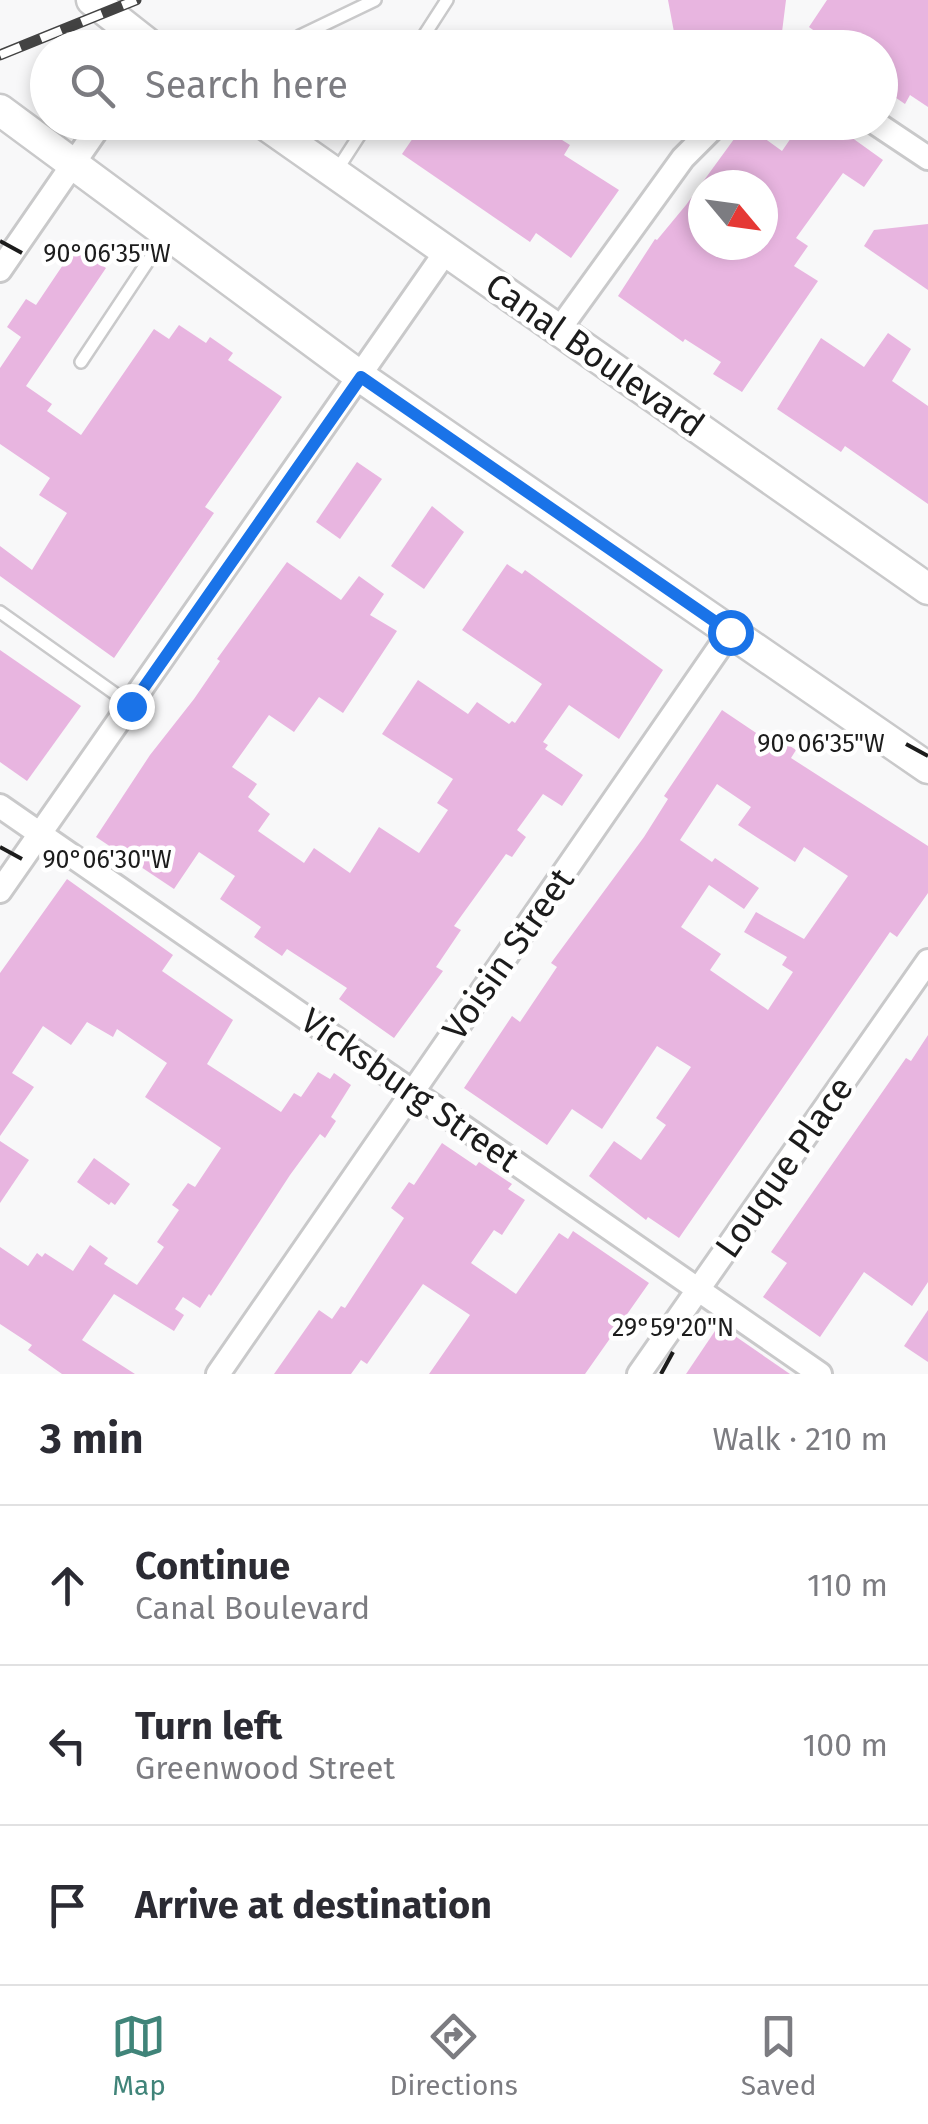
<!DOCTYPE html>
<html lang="en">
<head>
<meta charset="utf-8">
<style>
  :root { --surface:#fff; --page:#f7f7f7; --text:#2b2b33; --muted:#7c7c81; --line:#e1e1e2; --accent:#408479 }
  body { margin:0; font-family:"Fira Sans",sans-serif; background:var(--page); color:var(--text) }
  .compass { position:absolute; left:688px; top:170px; width:90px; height:90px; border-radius:50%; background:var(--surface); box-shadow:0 5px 15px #0003; rotate:119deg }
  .stop { position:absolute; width:30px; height:30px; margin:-22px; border:8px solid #1a73e8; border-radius:50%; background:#fff }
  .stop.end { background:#1a73e8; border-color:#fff; box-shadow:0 2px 10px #0008 }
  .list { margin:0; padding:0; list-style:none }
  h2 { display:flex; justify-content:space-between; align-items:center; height:130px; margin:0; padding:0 40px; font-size:42px }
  h2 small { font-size:32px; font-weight:400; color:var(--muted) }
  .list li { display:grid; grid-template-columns:65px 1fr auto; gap:30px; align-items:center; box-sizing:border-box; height:160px; padding:0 40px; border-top:2px solid var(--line) }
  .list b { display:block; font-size:38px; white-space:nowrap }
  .list p { margin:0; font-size:32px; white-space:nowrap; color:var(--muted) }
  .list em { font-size:32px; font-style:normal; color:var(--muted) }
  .icon { flex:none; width:55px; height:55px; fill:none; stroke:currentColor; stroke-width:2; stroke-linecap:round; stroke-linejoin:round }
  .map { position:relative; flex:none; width:928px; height:1374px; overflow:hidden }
  .search { position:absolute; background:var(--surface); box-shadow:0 5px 15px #0003; left:30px; right:30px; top:30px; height:110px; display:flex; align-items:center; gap:25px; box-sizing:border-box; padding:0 35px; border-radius:55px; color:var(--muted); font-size:38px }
  .sheet { height:610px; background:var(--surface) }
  nav { display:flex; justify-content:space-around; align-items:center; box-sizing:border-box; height:140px; border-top:2px solid var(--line); background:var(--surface); font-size:28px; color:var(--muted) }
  nav a { display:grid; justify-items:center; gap:5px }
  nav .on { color:var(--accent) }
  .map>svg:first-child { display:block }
</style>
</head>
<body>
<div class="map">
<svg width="928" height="1374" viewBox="0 0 928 1374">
  <rect width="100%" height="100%" fill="#f8f8f9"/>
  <g fill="#e8b5e0" fill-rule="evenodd">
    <polygon points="668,0 786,0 780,48 728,43 729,48 677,48"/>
    <polygon points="827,0 928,0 928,107 910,95 905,104 880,87 880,48 838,48 809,27"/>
    <polygon points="424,122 527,122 541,131 543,128 570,145 564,155 619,190 571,258 536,233 530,242 402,154"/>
    <path d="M802,122H830L883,160L864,187L843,173L796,238L808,246L794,266L818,281L742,392L713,374L721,362L685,339L683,342L618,296L655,239L657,240L686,205L745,124L782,151ZM703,185H763V245H703Z"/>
    <polygon points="928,224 928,290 864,246 874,230"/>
    <polygon points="75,247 106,268 26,386 52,404 47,411 81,435 154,329 169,339 179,325 206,343 210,337 233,353 228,360 282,397 205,507 214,513 114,658 0,576 0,546 32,570 67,513 39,495 50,478 0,444 0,368 21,337 7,327 26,299 36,305"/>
    <polygon points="888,333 911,349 892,381 928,406 928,504 845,446 841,452 777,409 821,338 864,367"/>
    <polygon points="357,462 382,479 340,539 316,522"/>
    <polygon points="432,506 464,532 424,589 391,566"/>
    <polygon points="287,562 341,600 359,576 384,594 370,615 397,631 343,713 319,697 294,732 269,715 232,767 257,784 248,797 270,814 258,831 304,863 314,848 350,873 379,827 419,853 448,810 437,803 453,779 382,734 418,680 468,714 477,702 509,724 512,721 515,723 542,684 462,630 507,564 522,574 525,570 663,670 619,739 569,705 543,742 548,745 545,749 583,775 562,806 543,794 517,830 526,837 512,857 506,854 454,926 461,930 436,967 443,971 394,1038 339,999 347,988 287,949 282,956 254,937 261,927 220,899 235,876 199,852 174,889 96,837 150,755 194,699 220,661 217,659"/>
    <polygon points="0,650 81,706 27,781 0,762"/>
    <path d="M722,710L774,745L778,738L796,750L791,758L928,846V893L897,937L890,932L679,1238L648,1217L646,1220L589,1176L614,1141L641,1160L666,1125L656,1118L691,1067L657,1046L602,1129L572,1109L547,1145L464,1088L512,1016L520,1022L557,967L551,963L644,837L668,799L664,796ZM717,784L751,807L738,825L795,862L804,847L848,876L804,939L756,912L744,932L787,957L782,965L793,972L768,1010L710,970L721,954L681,927L709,885L744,909L759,888L715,858L712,862L680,840Z"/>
    <polygon points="67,879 173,955 162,971 233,1020 207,1064 281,1112 294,1093 301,1097 318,1072 330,1079 334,1073 351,1085 331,1117 336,1121 325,1138 320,1134 290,1175 211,1296 209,1294 200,1308 183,1297 175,1309 184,1315 174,1331 114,1294 82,1340 135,1374 62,1374 28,1350 32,1345 0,1324 0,1247 28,1266 37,1253 42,1257 45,1253 73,1271 90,1245 108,1258 104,1264 137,1285 164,1247 157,1242 179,1210 172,1205 188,1183 195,1187 221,1148 145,1097 167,1063 117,1029 113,1037 87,1022 71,1045 43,1026 12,1073 34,1087 0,1136 0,973"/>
    <polygon points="928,1035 928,1282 912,1306 864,1272 820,1337 763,1297 787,1263 771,1252 906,1058 911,1061"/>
    <polygon points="0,1141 29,1160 0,1203"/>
    <polygon points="442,1143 476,1166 479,1162 512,1184 508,1189 525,1200 502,1235 494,1230 471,1263 516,1294 559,1233 568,1239 573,1231 649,1283 585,1374 429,1374 470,1315 423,1284 367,1364 361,1360 351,1374 274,1374 319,1310 332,1319 341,1306 345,1308 404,1218 391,1208 409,1182 414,1185"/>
    <polygon points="94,1158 130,1184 115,1205 111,1202 109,1205 77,1182"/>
    <polygon points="928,1310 928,1362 904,1346"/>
    <polygon points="719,1325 790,1374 686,1374"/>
  </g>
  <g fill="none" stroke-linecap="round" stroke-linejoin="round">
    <g stroke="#c9c9ca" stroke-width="16">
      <g id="service">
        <polyline points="285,48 300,36 375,0"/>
        <polyline points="416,48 447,0"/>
        <polyline points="335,173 368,122"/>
        <polyline points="81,362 166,234"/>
        <polyline points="0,612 131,705"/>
      </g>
    </g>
    <g stroke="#c9c9ca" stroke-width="28">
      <g id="minor">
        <polyline points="874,122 928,158"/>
        <polyline points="0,270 102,122"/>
        <polyline points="558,331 683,158 719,122"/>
        <polyline points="0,806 820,1374"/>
        <polyline points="0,891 447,250"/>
        <polyline points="218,1374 730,632"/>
        <polyline points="639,1374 928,961"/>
      </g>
    </g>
    <g stroke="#c9c9ca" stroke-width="35">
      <g id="secondary">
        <polyline points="92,0 153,48"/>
        <polyline points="0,110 361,377 928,768"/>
        <polyline points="262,122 928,589"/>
      </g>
    </g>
    <use href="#service" stroke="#fff" stroke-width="11"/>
    <use href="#minor" stroke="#fff" stroke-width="22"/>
    <use href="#secondary" stroke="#fff" stroke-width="30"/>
    <g stroke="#434343" stroke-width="11">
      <polyline id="rail" points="0,55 136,0"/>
    </g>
    <use href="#rail" stroke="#fff" stroke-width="8" stroke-dasharray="22" stroke-linecap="butt"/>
  </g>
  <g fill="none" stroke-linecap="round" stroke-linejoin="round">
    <polyline stroke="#1a73e8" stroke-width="12" points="131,706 361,377 730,632"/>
  </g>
  <path fill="none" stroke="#1c1c1c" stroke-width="4" d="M0,241L22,253M906,744L928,756M0,847L22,859M661,1374L673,1352"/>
  <g text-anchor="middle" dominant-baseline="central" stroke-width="9" stroke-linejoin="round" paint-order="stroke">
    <g font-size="35" fill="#1c1c1c" stroke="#fff">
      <text transform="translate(595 355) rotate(35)">Canal Boulevard</text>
      <text transform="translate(508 954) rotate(-55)">Voisin Street</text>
      <text transform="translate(410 1090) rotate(35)">Vicksburg Street</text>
      <text transform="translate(784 1167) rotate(-55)">Louque Place</text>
    </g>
  </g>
  <g font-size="25" text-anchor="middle" fill="#1c1c1c" stroke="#fff" stroke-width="9" stroke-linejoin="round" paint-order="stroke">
    <text x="107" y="262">90°06'35"W</text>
    <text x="821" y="752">90°06'35"W</text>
    <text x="107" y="868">90°06'30"W</text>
    <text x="673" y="1336">29°59'20"N</text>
  </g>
</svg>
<svg class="compass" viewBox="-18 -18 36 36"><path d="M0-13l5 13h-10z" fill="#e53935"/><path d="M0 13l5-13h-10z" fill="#7c7c81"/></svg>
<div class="stop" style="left:730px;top:632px"></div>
<div class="stop end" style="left:131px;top:706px"></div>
<div class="search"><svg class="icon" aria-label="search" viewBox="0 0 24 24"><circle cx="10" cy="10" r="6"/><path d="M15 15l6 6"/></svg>Search here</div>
</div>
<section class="sheet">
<h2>3 min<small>Walk · 210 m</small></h2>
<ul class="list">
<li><svg class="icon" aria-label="ahead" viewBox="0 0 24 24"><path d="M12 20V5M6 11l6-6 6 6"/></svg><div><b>Continue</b><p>Canal Boulevard</p></div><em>110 m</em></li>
<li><svg class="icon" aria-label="left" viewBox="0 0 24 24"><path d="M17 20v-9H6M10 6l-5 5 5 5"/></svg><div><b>Turn left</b><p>Greenwood Street</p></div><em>100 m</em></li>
<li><svg class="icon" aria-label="arrive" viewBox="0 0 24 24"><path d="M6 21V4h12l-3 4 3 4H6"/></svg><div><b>Arrive at destination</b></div></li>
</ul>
</section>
<nav>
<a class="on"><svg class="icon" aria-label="map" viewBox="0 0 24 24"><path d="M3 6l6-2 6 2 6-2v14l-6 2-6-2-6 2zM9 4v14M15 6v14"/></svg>Map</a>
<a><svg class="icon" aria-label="directions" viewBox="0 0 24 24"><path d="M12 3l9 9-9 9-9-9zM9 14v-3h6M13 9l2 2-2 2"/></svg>Directions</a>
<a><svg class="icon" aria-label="saved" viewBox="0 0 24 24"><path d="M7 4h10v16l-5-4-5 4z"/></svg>Saved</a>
</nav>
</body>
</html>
